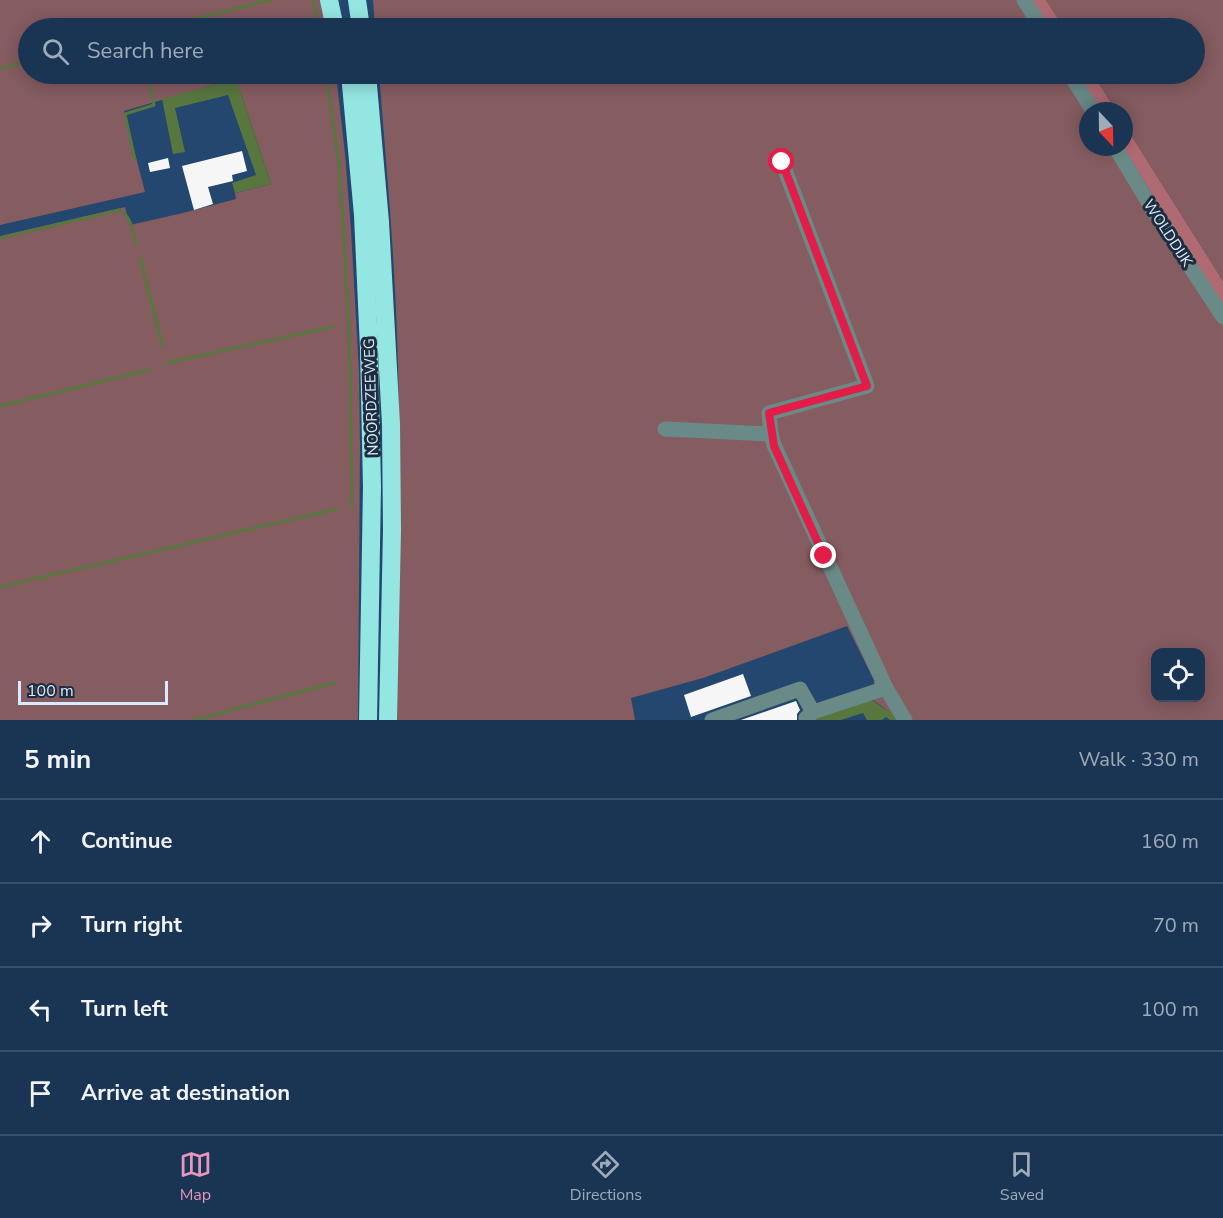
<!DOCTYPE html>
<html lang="en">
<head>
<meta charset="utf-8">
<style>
  :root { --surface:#1a3553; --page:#233d5a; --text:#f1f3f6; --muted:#9fabb8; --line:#38506a; --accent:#e797bd }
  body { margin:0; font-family:"Nunito Sans",sans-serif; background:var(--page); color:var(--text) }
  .controls { position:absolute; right:18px; bottom:18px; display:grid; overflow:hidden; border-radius:12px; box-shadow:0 3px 15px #0003 }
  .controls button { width:54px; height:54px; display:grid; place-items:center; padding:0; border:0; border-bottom:2px solid var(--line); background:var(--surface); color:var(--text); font:30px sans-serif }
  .compass { position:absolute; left:1079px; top:102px; width:54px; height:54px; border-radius:50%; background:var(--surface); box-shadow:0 3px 15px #0003; rotate:158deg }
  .scale { position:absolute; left:18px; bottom:15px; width:150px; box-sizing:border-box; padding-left:6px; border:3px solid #daeafe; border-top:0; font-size:16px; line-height:21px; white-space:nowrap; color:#daeafe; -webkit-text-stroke:4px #1d2d3f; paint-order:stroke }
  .stop { position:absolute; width:18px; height:18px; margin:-14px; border:4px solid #e11d48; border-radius:50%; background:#fff }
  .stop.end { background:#e11d48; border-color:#fff; box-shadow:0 2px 6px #0008 }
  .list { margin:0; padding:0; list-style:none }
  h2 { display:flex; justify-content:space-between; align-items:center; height:78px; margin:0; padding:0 24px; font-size:26px }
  h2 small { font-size:20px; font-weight:400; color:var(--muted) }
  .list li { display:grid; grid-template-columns:39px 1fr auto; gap:18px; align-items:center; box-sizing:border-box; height:84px; padding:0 24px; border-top:2px solid var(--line) }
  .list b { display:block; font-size:22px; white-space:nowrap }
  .list em { font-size:20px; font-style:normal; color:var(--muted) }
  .icon { flex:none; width:33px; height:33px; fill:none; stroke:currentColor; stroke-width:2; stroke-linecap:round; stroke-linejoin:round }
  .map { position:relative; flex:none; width:1223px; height:720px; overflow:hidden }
  .search { position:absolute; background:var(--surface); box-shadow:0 3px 15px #0003; left:18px; right:18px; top:18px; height:66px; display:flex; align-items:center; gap:15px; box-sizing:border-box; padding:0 21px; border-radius:33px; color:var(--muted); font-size:22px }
  .sheet { height:414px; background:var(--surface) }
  nav { display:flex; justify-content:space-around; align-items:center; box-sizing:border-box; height:84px; border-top:2px solid var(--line); background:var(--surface); font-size:16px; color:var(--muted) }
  nav a { display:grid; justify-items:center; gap:3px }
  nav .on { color:var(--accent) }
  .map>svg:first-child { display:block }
</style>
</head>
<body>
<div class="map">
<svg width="1223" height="720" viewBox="0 0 1223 720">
  <rect width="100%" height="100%" fill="#23476f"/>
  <g fill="#855c60" fill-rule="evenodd">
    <polygon points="0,0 323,0 328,28 28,28 28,74 336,74 345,154 351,230 359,372 360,446 358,720 0,720 0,236 125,207 130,225 183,213 236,199 235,193 271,184 242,96 234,79 124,111 145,192 0,225"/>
    <polygon points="373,0 1021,0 1039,28 375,28"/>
    <polygon points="1046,0 1223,0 1223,281 1124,124 1124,111 1116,111 1093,74 1194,74 1194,28 1064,28"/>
    <path d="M379,74H1066L1088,111V147H1112L1223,323V720H897L883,707L873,700L874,680L847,626L703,678L631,698L635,720H395C398,603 401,486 398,369C396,270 387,172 379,74ZM1156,652H1200V698H1156Z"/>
  </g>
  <g fill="#b06a72">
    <polygon points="1032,0 1046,0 1064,28 1050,28"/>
    <polygon points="1077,74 1093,74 1116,111 1100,111"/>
    <polygon points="1124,124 1223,281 1223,309 1123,147 1124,147"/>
  </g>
  <g fill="#58773f">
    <polygon points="235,79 242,96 271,184 235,193 232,183 256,175 228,95 175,108 185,152 173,154 162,99"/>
    <polygon points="869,698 894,715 897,720 890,720 886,717 882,720 867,720 863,713 841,720 811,720"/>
  </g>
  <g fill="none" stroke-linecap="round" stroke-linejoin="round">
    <g stroke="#58773f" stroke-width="3">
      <polyline points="313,0 319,28"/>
      <polyline points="158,28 271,0"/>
      <polyline points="0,68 28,61"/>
      <polyline points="326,74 339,164 349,326 352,507"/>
      <polyline points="135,160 125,114 154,105 148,74"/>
      <path d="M0,238L119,210C132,216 132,231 136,244"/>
      <polyline points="140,258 163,347"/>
      <polyline points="167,363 332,327"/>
      <polyline points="0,406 149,370"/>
      <polyline points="0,587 337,509"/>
      <polyline points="194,720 334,683"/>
    </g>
  </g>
  <g fill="#f6f6f6">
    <polygon points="242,151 247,171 232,175 233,181 208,187 213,204 194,210 182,166"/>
    <polygon points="168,158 170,168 150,172 148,163"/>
    <polygon points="743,674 751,696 691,717 684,695"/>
    <polygon points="796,701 800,710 797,714 797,720 741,720"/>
  </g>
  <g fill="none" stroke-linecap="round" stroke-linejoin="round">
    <g stroke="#6a8a88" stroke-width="15">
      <polyline points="1024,0 1042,28"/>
      <polyline points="1070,74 1093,111"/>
      <polyline points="1115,147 1153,210 1223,317"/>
      <polyline points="665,429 771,434 774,445 886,688 813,712 806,718"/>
      <polyline points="771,434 769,413 867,386 782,162"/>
      <polyline points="886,688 905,720"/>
      <polyline points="712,720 800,689 813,712"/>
    </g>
    <g stroke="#94e6e2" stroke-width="18">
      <polyline points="329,0 335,28"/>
      <polyline points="357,0 361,28"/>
      <polyline points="350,74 363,215 369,348 372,487 368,720"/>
      <polyline points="367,74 380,222 391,424 392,530 388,720"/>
    </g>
  </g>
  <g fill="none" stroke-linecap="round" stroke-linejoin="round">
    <polyline stroke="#e11d48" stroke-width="8" points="782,162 867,386 769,413 774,446 824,556"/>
  </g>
  <g text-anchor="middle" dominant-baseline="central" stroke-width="6" stroke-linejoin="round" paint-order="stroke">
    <g font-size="15" fill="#daeafe" stroke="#1d2d3f">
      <text transform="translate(1168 233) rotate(57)">WOLDDIJK</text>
      <text transform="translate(371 397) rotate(-92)">NOORDZEEWEG</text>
    </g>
  </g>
</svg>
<div class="controls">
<button><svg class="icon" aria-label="locate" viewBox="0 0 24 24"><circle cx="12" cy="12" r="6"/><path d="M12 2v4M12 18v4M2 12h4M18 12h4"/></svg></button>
</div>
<svg class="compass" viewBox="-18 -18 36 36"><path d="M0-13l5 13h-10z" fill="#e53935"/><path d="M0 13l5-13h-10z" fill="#9fabb8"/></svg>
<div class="scale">100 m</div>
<div class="stop" style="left:782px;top:162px"></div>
<div class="stop end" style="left:824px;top:556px"></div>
<div class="search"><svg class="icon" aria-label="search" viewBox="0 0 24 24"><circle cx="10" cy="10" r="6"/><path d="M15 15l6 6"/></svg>Search here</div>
</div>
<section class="sheet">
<h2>5 min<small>Walk · 330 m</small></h2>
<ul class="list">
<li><svg class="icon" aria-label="ahead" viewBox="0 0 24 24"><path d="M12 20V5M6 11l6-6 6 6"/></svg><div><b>Continue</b></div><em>160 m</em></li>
<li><svg class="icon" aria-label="right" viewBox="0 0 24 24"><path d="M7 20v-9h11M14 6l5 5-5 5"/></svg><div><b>Turn right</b></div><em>70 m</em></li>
<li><svg class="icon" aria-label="left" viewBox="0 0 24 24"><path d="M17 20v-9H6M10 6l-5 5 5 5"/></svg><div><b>Turn left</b></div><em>100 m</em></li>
<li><svg class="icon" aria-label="arrive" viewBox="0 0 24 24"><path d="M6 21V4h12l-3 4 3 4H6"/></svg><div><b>Arrive at destination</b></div></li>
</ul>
</section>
<nav>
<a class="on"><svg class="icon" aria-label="map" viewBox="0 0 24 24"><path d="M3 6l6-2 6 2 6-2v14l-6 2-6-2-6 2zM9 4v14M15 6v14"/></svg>Map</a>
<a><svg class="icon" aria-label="directions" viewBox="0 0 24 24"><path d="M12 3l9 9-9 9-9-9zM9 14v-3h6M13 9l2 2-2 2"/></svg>Directions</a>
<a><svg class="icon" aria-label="saved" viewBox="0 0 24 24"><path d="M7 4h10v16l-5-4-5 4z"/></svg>Saved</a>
</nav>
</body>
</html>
